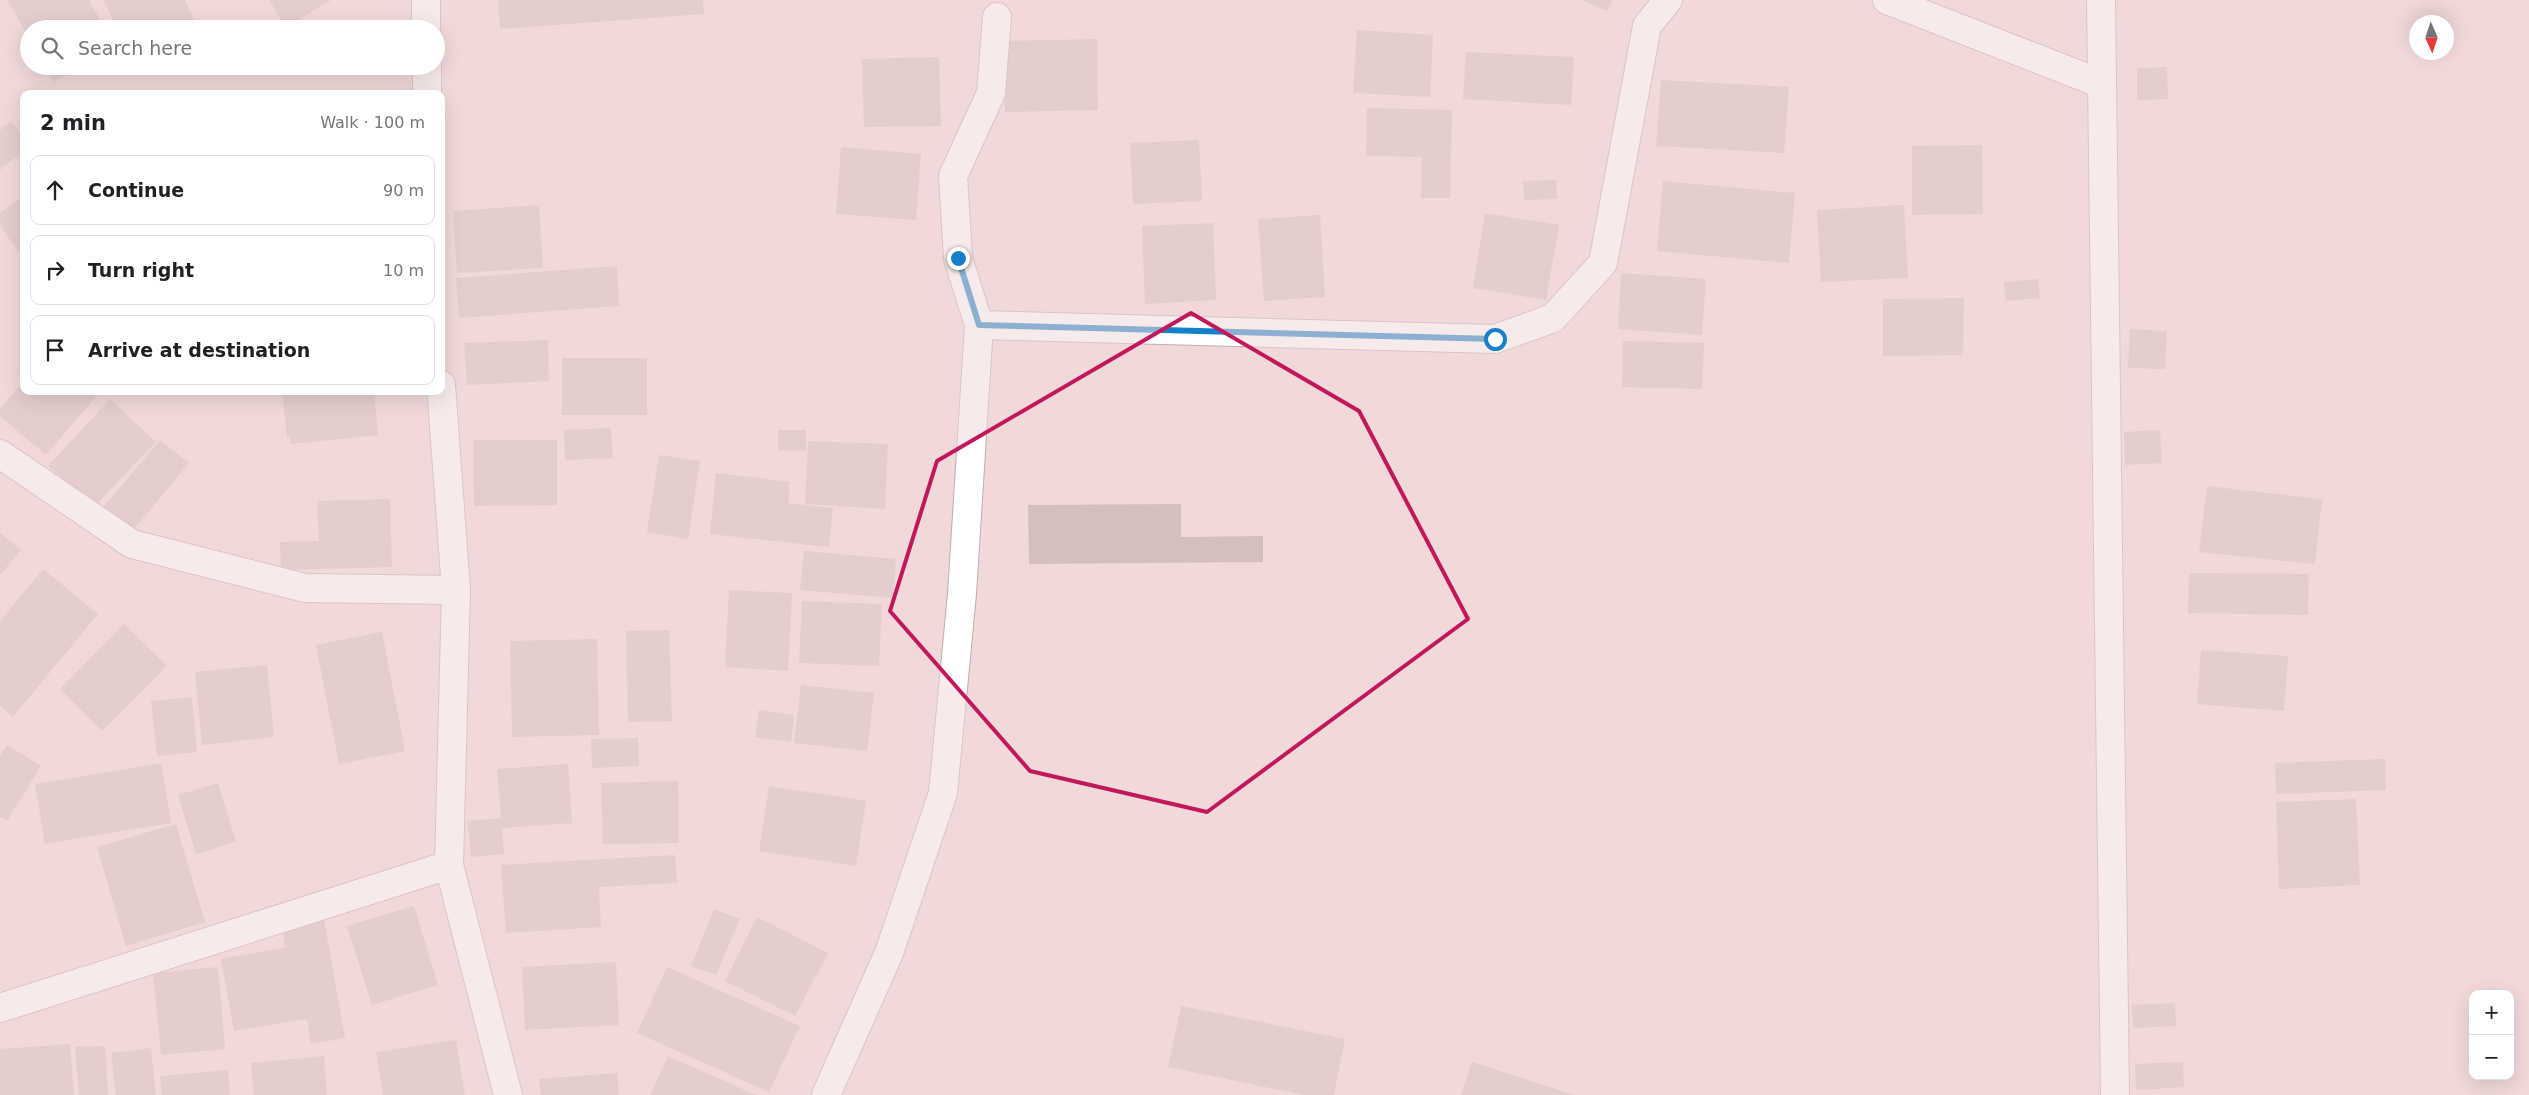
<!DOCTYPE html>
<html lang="en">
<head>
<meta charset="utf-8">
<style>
  :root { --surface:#fff; --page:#f2f2f2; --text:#202124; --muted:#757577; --line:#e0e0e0 }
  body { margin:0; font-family:"DejaVu Sans",sans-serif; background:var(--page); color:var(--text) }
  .controls { position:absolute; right:15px; bottom:15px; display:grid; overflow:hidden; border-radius:10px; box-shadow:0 5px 20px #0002 }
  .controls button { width:45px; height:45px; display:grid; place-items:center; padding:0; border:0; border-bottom:1px solid var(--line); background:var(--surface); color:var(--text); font:25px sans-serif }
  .compass { position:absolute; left:2409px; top:15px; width:45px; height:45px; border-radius:50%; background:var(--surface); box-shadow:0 5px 20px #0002; rotate:177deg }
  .stop { position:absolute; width:15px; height:15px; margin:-11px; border:4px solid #157fc9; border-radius:50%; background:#fff }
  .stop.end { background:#157fc9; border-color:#fff; box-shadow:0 1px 5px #0008 }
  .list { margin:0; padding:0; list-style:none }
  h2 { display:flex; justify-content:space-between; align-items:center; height:65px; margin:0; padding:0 20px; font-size:21px }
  h2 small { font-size:16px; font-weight:400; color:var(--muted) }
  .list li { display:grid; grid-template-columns:32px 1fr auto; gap:15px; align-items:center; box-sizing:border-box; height:70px; margin:0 10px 10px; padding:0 10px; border:1px solid var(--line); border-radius:10px }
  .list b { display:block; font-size:19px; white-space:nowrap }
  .list em { font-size:16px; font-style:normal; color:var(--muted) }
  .icon { flex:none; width:28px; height:28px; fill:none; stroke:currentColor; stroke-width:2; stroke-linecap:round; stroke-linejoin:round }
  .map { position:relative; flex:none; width:2529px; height:1095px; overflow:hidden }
  .search { position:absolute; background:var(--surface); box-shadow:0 5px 20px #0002; left:20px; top:20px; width:425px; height:55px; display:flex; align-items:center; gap:12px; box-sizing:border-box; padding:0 18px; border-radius:28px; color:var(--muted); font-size:19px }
  .panel { position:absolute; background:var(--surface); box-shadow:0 5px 20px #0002; left:20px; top:90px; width:425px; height:305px; border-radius:10px }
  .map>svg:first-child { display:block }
</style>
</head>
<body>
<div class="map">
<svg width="2529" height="1095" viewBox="0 0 2529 1095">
  <rect width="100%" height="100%" fill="#f0d9d8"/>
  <g fill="#d5bfbe">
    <polygon points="11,0 89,0 105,29 29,29 29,38 8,1"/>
    <polygon points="104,0 185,0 198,29 117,29"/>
    <polygon points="269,0 331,0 286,27"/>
    <polygon points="498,0 703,0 704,14 500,29"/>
    <polygon points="1582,0 1612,0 1607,11"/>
    <polygon points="1357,30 1433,35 1430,97 1353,93"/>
    <polygon points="1097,39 1098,110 1005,112 1003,41"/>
    <polygon points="1466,52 1574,57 1571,105 1463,99"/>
    <polygon points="939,57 941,126 864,127 862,59"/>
    <polygon points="45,66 82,66 53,82"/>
    <polygon points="133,66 152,66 137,73"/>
    <polygon points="2167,67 2168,99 2137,100 2137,68"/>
    <polygon points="1661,80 1789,87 1784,153 1656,146"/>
    <polygon points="1367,108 1452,110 1450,198 1421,198 1422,157 1366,156"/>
    <polygon points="11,121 24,137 24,150 0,170 0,130"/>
    <polygon points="1199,140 1202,201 1133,204 1130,143"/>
    <polygon points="1982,145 1983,214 1912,215 1912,146"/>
    <polygon points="841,147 921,154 916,220 836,214"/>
    <polygon points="1556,180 1557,199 1524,200 1523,181"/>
    <polygon points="1663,181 1795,193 1789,263 1657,251"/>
    <polygon points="24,196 24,259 0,226 0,213"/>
    <polygon points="539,205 543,268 457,273 453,211"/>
    <polygon points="1904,205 1908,278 1821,282 1817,210"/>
    <polygon points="1485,213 1559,225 1546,300 1473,288"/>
    <polygon points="1320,215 1325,297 1264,301 1258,219"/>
    <polygon points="1213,223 1216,300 1145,304 1142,226"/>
    <polygon points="617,266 619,306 459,318 456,278"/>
    <polygon points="1621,273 1706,279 1702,335 1618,329"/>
    <polygon points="2038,279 2040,298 2006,301 2004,282"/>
    <polygon points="1964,298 1963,355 1883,356 1883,299"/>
    <polygon points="2130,329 2167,331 2165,369 2128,368"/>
    <polygon points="548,340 549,381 467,385 464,343"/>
    <polygon points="1623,341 1704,343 1702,389 1622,387"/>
    <rect x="562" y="358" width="85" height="57"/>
    <polygon points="24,380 24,391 101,391 46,455 0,416 0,409"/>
    <polygon points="282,391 374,391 378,435 291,444 290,437 287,438"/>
    <polygon points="110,399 156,442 94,507 48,466"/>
    <polygon points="611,428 613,458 565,460 564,430"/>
    <polygon points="778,430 806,430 806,451 778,450"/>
    <polygon points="2160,430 2162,463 2125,465 2124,432"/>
    <polygon points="160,440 189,463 130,534 101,510"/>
    <polygon points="473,440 557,440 557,505 474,506"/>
    <polygon points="808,441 888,444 885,509 805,504"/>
    <polygon points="659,455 700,461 688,539 647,532"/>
    <polygon points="716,473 790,482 788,503 833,508 829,547 710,534"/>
    <polygon points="2207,486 2322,499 2315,564 2199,552"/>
    <polygon points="390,499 392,567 281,570 280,542 319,541 317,501"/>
    <polygon points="1181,504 1181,537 1263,536 1263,562 1029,564 1028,505"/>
    <polygon points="0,533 21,550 0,575"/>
    <polygon points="804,551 896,559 893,598 800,590"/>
    <polygon points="43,569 98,614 13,717 0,706 0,621"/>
    <polygon points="2189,573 2309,574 2308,615 2188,613"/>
    <polygon points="729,590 792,593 788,671 725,667"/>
    <polygon points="802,601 882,604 879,666 799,663"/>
    <polygon points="124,624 167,666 102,731 60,689"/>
    <polygon points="669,630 672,721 628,722 626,631"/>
    <polygon points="382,632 405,751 339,764 316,645"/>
    <polygon points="597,639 599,735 512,737 510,641"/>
    <polygon points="2201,650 2288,656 2284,711 2197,704"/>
    <polygon points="267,665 274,737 202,745 195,672"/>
    <polygon points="801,685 874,693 867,751 794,743"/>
    <polygon points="192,697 197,752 157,756 151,701"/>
    <polygon points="759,710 794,715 791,742 755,737"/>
    <polygon points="638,738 639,766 592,768 591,739"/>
    <polygon points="7,745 41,766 7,821 0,817 0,756"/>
    <polygon points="2385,759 2386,790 2276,794 2275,763"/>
    <polygon points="161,763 171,823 45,844 35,784"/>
    <polygon points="568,764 572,823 502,828 504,854 471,857 468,821 501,818 497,769"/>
    <polygon points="678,781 679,843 603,844 601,783"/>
    <polygon points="218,783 236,842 196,854 178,795"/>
    <polygon points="769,786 866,801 856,866 759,851"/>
    <polygon points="2356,799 2360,885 2279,889 2276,802"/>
    <polygon points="176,824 205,922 126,946 97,847"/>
    <polygon points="675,855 677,883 599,887 601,927 506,933 501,865"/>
    <polygon points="414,906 438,985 372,1005 347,926"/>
    <polygon points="714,909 740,919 716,975 691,966"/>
    <polygon points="757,917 828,953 795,1016 725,981"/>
    <polygon points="324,919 345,1038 311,1044 307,1019 234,1031 221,959 285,948 282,926"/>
    <polygon points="616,962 619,1025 525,1030 522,967"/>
    <polygon points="218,967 225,1049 161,1055 153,973"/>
    <polygon points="667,967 800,1026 769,1092 637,1033"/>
    <polygon points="2175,1003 2176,1026 2133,1028 2132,1005"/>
    <polygon points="1181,1006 1345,1039 1334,1095 1304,1095 1168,1067"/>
    <polygon points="456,1040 465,1095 383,1095 376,1052"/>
    <polygon points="70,1044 74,1095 0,1095 0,1049"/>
    <polygon points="105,1046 108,1095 79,1095 75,1047"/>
    <polygon points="151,1048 156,1095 116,1095 111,1053"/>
    <polygon points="324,1056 327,1095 254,1095 251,1063"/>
    <polygon points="668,1056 756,1095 650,1095"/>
    <polygon points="1472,1062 1575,1095 1461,1095"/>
    <polygon points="2183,1062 2184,1087 2136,1090 2135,1064"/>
    <polygon points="228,1070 230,1095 162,1095 160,1076"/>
    <polygon points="617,1073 619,1095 541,1095 539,1079"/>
  </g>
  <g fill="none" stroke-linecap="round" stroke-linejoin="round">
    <g stroke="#c2acab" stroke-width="30">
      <g id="street">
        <polyline points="426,0 426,29"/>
        <polyline points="1887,0 2102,84"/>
        <polyline points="427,66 427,94"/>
        <polyline points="979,325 1495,339 1553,318 1603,263 1647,26 1668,0"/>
        <polyline points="441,385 456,590 449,865 508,1095"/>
        <polyline points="0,454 132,544 305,588 456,590"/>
        <polyline points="0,1008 449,865"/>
        <polyline points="826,1095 889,953 943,793 962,594 979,325 958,258 953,176 991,93 997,17"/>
      </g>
    </g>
    <g stroke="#c2acab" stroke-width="30">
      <polyline id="primary" points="2101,0 2115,1095"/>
    </g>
    <use href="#street" stroke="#fff" stroke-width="28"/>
    <use href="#primary" stroke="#fff" stroke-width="28"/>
  </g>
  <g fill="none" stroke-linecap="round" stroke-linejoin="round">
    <polyline stroke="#157fc9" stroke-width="6" points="958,258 979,325 1495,339"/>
  </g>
  <path d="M0 0H2529V1095H0ZM1191,313L1359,411L1468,619L1207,812L1030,771L890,611L937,461Z" fill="#f0d9d8" fill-opacity=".55" fill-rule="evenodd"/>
  <path fill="none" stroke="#c2185b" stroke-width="4" stroke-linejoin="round" d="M1191,313L1359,411L1468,619L1207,812L1030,771L890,611L937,461Z"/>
</svg>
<div class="controls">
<button>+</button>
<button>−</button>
</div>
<svg class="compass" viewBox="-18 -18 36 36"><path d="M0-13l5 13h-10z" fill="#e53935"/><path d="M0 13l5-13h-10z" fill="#757577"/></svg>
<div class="stop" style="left:1495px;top:339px"></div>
<div class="stop end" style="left:958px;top:258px"></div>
<div class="search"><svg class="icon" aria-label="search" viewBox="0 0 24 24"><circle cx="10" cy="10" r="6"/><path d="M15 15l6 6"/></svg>Search here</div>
<section class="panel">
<h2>2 min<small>Walk · 100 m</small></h2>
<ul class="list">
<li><svg class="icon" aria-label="ahead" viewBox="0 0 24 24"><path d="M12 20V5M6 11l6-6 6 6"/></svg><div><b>Continue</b></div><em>90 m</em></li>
<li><svg class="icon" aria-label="right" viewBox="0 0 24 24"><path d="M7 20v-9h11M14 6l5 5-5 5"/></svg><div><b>Turn right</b></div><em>10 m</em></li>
<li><svg class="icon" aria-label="arrive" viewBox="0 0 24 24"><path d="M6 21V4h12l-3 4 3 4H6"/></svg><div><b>Arrive at destination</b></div></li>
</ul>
</section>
</div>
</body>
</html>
